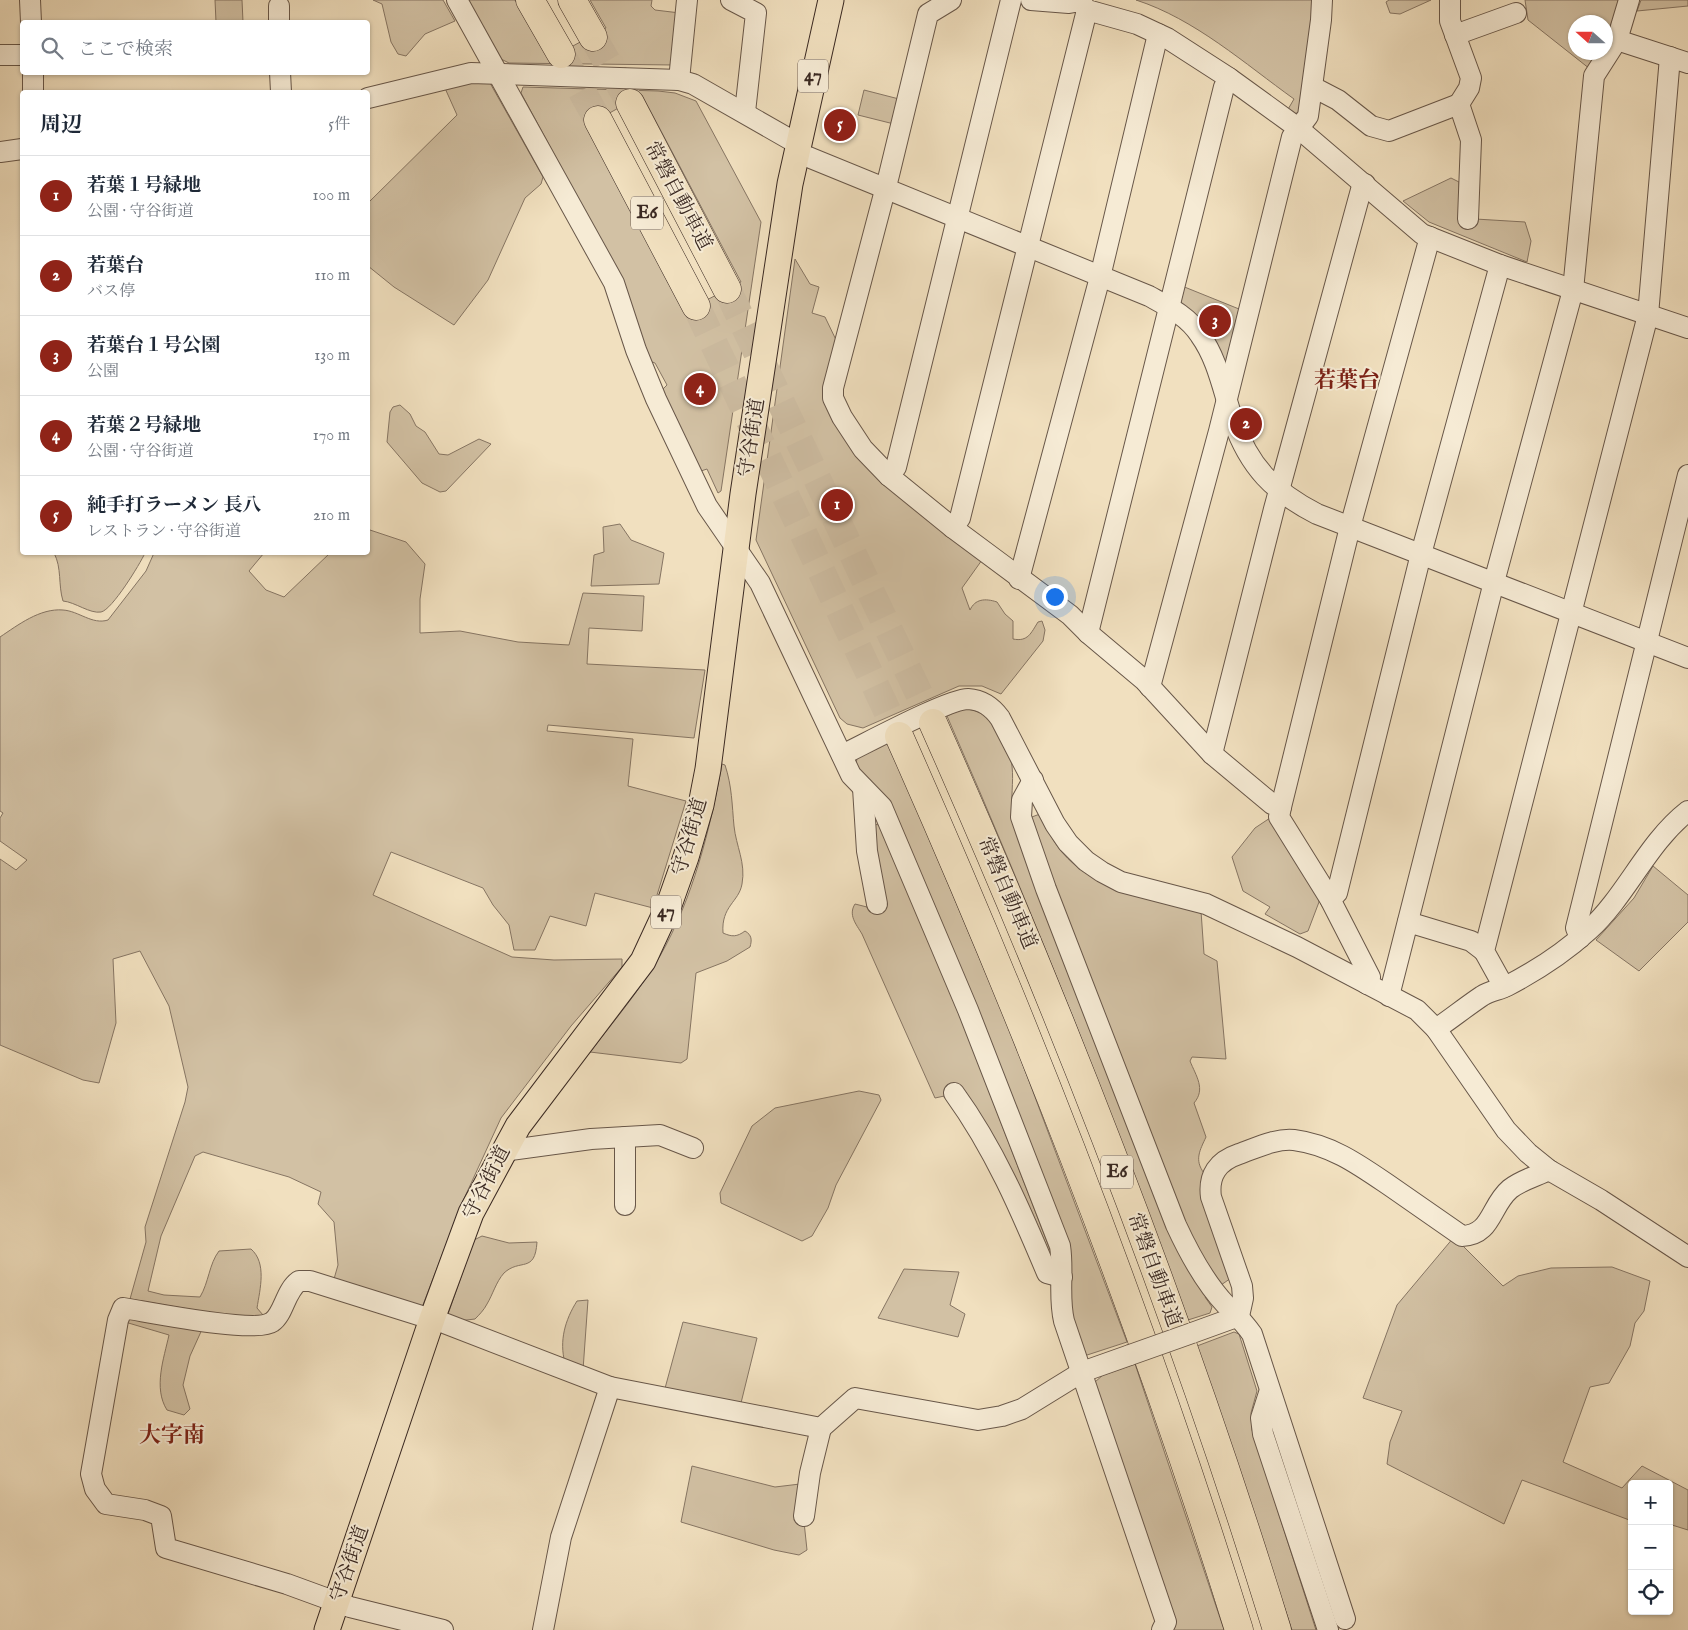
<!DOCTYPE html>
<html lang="ja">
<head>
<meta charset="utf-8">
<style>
  :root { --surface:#fff; --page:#f2f2f3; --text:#1f2937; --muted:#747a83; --line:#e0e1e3; --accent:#8f2418 }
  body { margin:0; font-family:"IM FELL English","Noto Serif JP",serif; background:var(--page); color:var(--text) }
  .controls { position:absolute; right:15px; bottom:15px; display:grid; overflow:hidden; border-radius:5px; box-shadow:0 1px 4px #0004 }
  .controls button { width:45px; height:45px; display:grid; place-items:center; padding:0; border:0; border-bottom:1px solid var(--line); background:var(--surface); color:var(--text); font:25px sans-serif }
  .compass { position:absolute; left:1568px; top:15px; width:45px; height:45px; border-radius:50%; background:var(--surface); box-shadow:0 1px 4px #0004; rotate:291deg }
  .you { position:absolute; left:1054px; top:596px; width:18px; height:18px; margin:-12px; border:4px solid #fff; border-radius:50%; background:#1a73e8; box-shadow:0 0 0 8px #1a73e833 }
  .badge { display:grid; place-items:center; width:32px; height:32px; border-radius:50%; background:var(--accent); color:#fff; font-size:16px; font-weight:700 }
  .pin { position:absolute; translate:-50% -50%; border:2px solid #fff; box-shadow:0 1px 5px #0006 }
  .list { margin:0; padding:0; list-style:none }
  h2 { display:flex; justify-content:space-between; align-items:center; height:65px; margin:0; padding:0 20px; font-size:21px }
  h2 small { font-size:16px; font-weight:400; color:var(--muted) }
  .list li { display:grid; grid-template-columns:32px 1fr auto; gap:15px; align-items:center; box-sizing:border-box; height:80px; padding:0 20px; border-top:1px solid var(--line) }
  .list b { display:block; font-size:19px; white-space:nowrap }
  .list p { margin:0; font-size:16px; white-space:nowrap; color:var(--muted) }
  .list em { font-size:16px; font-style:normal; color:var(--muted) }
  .icon { flex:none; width:28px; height:28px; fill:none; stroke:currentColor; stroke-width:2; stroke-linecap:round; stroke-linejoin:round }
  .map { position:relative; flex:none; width:1688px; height:1630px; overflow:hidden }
  .search { position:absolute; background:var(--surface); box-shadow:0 1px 4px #0004; left:20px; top:20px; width:350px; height:55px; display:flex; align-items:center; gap:12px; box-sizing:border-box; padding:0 18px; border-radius:5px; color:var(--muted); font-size:19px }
  .panel { position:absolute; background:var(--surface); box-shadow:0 1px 4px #0004; left:20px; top:90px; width:350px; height:465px; border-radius:5px }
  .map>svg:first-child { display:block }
</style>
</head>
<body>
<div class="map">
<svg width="1688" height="1630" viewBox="0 0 1688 1630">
  <rect width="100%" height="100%" fill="#f1e0bf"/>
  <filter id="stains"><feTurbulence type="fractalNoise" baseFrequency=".004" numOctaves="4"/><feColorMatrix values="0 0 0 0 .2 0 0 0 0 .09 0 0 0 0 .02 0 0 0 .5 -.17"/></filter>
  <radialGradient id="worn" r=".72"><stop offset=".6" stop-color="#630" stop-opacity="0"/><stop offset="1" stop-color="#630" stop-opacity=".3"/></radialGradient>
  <g fill="#d2c1a4" stroke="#867563" fill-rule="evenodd">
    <polygon points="215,0 242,0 243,22 216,22"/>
    <polygon points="373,0 443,0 455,21 425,34 406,56 398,54 391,42 382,4"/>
    <polygon points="465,0 515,0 549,59 606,28 590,0 652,0 651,6 655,10 680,13 674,65 509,63 495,56"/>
    <path d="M1136,0H1315L1301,111L1293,115L1287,111L1294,99C1245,64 1195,19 1136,0Z"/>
    <polygon points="1389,0 1431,0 1400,14 1390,13 1386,2"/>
    <polygon points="1525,0 1620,0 1606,40 1606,22 1576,22 1576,52 1599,53 1590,69 1528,20"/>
    <polygon points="1641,0 1688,0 1688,6 1637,11"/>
    <polygon points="472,79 490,83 543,177 541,184 525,198 488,280 454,325 394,287 368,266 368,203 457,115 444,86"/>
    <path d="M523,87L658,91L675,93L696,101L761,222L721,491L718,493L707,469L701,471L661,391L667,385L655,363L647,360L624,283L521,93ZM642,95L741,282L684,312L586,126Z"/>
    <polygon points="864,90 899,99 894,124 858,115"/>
    <polygon points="1451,178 1459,182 1459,218 1525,222 1531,241 1527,262 1429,222 1403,201"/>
    <path d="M795,259L810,284L819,287L812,313L825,317L838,344L829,405L982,560L962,588L970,610C975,599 985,598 997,602L1005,614L1013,621V639C1028,642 1031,633 1038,622L1042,621L1045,630L1043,641L1001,694L982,686H959L863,728L847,724L840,718L756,540Z"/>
    <polygon points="1182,286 1239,309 1225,366 1180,308"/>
    <polygon points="400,405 410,414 416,426 425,432 439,454 448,455 479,439 491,444 446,491 440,492 422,483 387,442 390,412 393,407"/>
    <polygon points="620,524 631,540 664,553 659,584 591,586 594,555 604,552 603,527"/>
    <path d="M370,530L406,542L425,564L420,599V633L460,631L518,642L569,645L583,593L644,596L642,631L589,628L587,664L705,670L694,738L548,725L547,731L633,739L628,786L686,801L653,908L595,893L586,926L550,916L535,950H514L509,925L493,905L483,888L391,852L373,895L512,957L554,960L622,959V967L571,1026L501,1118L462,1203L421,1310L334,1279L338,1265L334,1222L318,1204L321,1192L289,1177L203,1152L195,1156L161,1236L148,1291L164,1295L200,1297C209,1282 209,1264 219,1251L251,1249C267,1263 260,1289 257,1308L263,1315L258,1321L130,1299L146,1242L145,1227L185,1102L188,1087L169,1006L140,951L113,959L116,1023L99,1083L83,1080L0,1045V859L16,870L27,860L0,841V818L3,813L0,811V637C18,625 40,608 63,610C79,611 92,625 108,620L146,571L154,553H264L249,571L266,590L284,597L330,553L368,552V531Z"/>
    <path d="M54,553H145C140,564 112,610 101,612C90,614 75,602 63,601C58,585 62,568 54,553Z"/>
    <path d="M961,709C985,708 994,724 1003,743C1007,750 1011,758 1012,766C1014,783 1010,798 1013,817L1210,1294L1205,1297L1212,1307L1210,1313L1188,1320C1114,1116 1034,915 947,716Z"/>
    <polygon points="888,741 1009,1028 1127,1342 1081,1357 1065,1309 1071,1275 856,765 857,758"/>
    <path d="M722,764L725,765C732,786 732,805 734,826C736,846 746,863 742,884C739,902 721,906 723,933C732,937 737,937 745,931C752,935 752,940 750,947L727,961L696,973L687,1059L681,1063L590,1052C614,1021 640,990 660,956C693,898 710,830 722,764Z"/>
    <path d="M1040,814C1046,826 1052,840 1061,851C1095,892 1152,898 1201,911L1204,954L1217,961L1226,1059L1192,1057L1190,1061C1196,1076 1206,1089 1194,1103L1206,1137C1200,1150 1194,1160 1204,1173L1234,1276L1221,1285L1197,1247L1180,1214L1029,818Z"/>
    <polygon points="1270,818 1318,898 1319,902 1308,931 1300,934 1265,914 1270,907 1243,891 1232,857 1255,828"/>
    <path d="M872,824L880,825L963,1024L1054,1260L1049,1263L949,1095L935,1098L862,934C856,924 848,915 855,904L871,908Z"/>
    <polygon points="1653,866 1688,895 1688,922 1639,971 1596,940 1634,898"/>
    <polygon points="859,1091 879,1095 881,1100 836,1185 828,1208 812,1236 802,1241 721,1203 720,1193 752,1126 775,1108"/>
    <path d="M482,1236L509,1243L537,1242C535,1274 520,1258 504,1273C496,1282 493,1294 487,1304C484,1310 479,1315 475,1319L450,1322L447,1317L474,1240Z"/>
    <polygon points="1454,1237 1503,1286 1518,1276 1551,1268 1612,1267 1650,1281 1644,1311 1635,1323 1630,1346 1609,1383 1590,1387 1563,1462 1622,1488 1642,1466 1688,1490 1688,1530 1672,1525 1669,1542 1669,1484 1632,1484 1632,1521 1522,1480 1504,1524 1387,1464 1390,1442 1402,1411 1363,1398 1397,1305"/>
    <polygon points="904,1269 959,1272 950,1305 965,1314 958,1337 878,1318"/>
    <path d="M588,1300L583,1370L565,1363C559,1341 565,1320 577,1301Z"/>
    <path d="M125,1315L204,1325L190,1356L183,1385L190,1409L184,1415L167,1410C153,1388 164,1358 169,1335L125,1322Z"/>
    <polygon points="683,1322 757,1338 740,1407 664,1392"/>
    <polygon points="1234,1332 1239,1334 1257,1391 1251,1413 1252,1430 1316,1630 1292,1630 1197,1346"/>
    <polygon points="1135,1364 1224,1630 1168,1630 1095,1382 1103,1375"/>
    <polygon points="692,1466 775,1487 800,1484 807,1550 799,1555 774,1550 681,1522"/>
  </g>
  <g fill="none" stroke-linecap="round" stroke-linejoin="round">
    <g stroke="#ccbba0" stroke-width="28" stroke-dasharray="28 14" stroke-linecap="butt">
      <polyline points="593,37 630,103"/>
      <polyline points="561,54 598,120"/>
      <polyline points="727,289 933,723"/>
      <polyline points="696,306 899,736"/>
    </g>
    <g stroke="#685749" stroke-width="22">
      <g id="minor">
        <polyline points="30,0 31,22"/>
        <path d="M457,0L614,283L636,350L656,399L707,506L760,583L851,775L882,807L968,1010L1060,1246C1064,1271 1058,1296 1064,1321L1166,1622L1162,1630"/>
        <polyline points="731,0 756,13 745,112"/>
        <polyline points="951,0 928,14 889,175 833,388 833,398 842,417 863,449 889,476 953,528 1070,615 1088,633 1144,680 1212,754 1272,804 1281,807 1279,817 1330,899 1370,977 1367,984"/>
        <polyline points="1031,0 1069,3 1080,1 1087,10 1137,24 1167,38 1229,78 1298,128 1422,234 1500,265 1688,328"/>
        <polyline points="1450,0 1450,21 1471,78 1469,88 1459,104 1471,140 1468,219"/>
        <polyline points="279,6 279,22"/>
        <polyline points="1455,35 1516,13"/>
        <polyline points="1617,40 1688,63"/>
        <polyline points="0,55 22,55"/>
        <polyline points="33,72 33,92"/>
        <polyline points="280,72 281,92"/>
        <polyline points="679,80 687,0"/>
        <polyline points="1313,87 1338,100 1371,126 1389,131 1459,104"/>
        <polyline points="368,98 471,73 679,80 693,84 798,144"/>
        <polyline points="0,152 22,149"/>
        <path d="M796,152L1149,296C1167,306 1188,316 1200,335C1218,360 1223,391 1233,420C1249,467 1274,492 1317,514L1688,658"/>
        <polyline points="889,476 896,467 1011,0"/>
        <polyline points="953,528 960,518 1087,10"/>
        <polyline points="1019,579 1100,277 1158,34"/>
        <polyline points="1088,633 1224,87 1229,78"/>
        <polyline points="1150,687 1219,431 1292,137 1308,116 1321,20 1322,0"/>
        <polyline points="1212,754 1274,509 1361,190 1365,184"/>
        <path d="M842,755C865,744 948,699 968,699C983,700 992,707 1000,718L1055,824L1068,843L1086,861L1102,872L1121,882L1206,904L1297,947L1417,1010L1436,1029L1506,1130L1528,1153L1549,1170L1601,1200L1688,1257"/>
        <path d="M1033,780L1022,800L1021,817L1046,889L1176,1225C1188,1251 1206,1284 1226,1305C1237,1316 1243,1321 1252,1334L1345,1619"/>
        <polyline points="863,788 867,851 877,904"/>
        <polyline points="1281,807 1350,527 1430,237"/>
        <polyline points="1330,899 1337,893 1421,554 1500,265"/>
        <polyline points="1408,922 1471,941 1484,951"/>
        <polyline points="1580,938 1576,928 1688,475"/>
        <polyline points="1504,987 1484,951 1648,315 1670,57"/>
        <polyline points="1389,996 1494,582 1573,290 1594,76 1617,40 1629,0"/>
        <path d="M1436,1029C1452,1018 1467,1006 1482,996C1490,991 1499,990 1507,986C1536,971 1565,952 1589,930C1627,895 1647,843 1688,811"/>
        <path d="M954,1093C994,1148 1021,1211 1047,1273L1062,1277"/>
        <polyline points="625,1137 625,1205"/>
        <polyline points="503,1151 591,1139 660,1135 693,1148"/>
        <path d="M1192,1333L1239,1316L1243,1298L1242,1286L1211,1197C1208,1175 1218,1161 1239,1154C1256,1148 1276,1138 1294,1140C1333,1145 1362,1167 1393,1188C1416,1204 1439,1220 1462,1236C1492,1235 1490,1206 1510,1189C1521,1180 1537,1176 1549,1170"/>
        <polyline points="1269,1393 1261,1418 1263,1434 1328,1630"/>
        <polyline points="804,1516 810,1473 821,1428"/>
        <path d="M443,1630L350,1607L287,1584L166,1548L161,1516L145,1510L106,1504L95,1489L91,1474L118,1320L123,1308C149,1312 255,1334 272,1322C284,1314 285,1291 299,1281H310L444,1323L610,1387"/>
        <polyline points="543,1630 561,1537 610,1387 821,1428 855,1398 978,1420 1002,1416 1022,1409 1082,1372 1130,1355"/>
      </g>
    </g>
    <g stroke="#3a2922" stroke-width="27">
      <polyline id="major" points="327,1630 432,1319 471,1213 518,1126 643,961 669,905 686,857 701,805 708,769 743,494 790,184 831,0"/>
    </g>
    <g stroke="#3a2922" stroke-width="29">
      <g id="highway">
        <polyline points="530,0 561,54"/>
        <polyline points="572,0 593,37"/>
        <polyline points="630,103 727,289"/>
        <polyline points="598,120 696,306"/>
        <path d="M933,723C1064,1018 1182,1321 1277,1630"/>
        <path d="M899,736C1028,1026 1145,1327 1239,1630"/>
      </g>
    </g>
    <use href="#minor" stroke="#f6ebd5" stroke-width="20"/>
    <use href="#major" stroke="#f1e0bf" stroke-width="25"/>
    <use href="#highway" stroke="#f1e0bf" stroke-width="28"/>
    <g stroke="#685749" stroke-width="22" stroke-linecap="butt">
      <polyline id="minor-bridge" points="1130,1355 1192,1333"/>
    </g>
    <use href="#minor-bridge" stroke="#f6ebd5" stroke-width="20"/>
  </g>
  <g text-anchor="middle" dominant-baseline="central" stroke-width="4" stroke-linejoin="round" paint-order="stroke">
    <g fill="#f6ebd5" stroke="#726358" stroke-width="1">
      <rect x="798" y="59.5" width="30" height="33" rx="4"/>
      <rect x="631" y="196.5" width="32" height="33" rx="4"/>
      <rect x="651" y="895.5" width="30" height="33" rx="4"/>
      <rect x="1101" y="1155.5" width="32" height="33" rx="4"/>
    </g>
    <g font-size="19" font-weight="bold" fill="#3a2922">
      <text x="813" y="76">47</text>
      <text x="647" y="213">E6</text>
      <text x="666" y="912">47</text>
      <text x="1117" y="1172">E6</text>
    </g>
    <g font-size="20" fill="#3a2922" stroke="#f6ebd5">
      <text transform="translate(678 196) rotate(62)">常磐自動車道</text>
      <text transform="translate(752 438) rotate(-81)">守谷街道</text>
      <text transform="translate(690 837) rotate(-74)">守谷街道</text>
      <text transform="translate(1007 893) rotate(67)">常磐自動車道</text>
      <text transform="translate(487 1183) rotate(-63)">守谷街道</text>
      <text transform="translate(1154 1270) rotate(70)">常磐自動車道</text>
      <text transform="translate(350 1564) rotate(-71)">守谷街道</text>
    </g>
    <g font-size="22" font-weight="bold" fill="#7a1f14" stroke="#f6ebd5">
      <text x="1347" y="381">若葉台</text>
      <text x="172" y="1436">大字南</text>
    </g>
  </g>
  <rect width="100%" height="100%" filter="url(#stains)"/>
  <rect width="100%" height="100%" fill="url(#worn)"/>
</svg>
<div class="controls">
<button>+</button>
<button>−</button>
<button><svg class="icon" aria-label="locate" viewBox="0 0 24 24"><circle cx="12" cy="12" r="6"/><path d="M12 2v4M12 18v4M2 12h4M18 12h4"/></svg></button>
</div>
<svg class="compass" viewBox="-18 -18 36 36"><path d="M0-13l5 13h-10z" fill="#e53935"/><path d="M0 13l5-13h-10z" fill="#747a83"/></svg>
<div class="you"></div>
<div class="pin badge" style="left:837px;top:505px">1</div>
<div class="pin badge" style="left:1246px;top:424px">2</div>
<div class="pin badge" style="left:1215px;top:321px">3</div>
<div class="pin badge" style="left:700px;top:389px">4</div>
<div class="pin badge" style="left:840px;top:125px">5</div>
<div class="search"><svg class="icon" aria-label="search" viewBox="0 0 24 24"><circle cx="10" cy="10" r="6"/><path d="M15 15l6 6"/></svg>ここで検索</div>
<section class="panel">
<h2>周辺<small>5件</small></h2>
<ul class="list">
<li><span class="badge">1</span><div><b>若葉１号緑地</b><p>公園 · 守谷街道</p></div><em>100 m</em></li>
<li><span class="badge">2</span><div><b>若葉台</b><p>バス停</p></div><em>110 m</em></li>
<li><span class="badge">3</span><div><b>若葉台１号公園</b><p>公園</p></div><em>130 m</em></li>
<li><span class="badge">4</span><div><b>若葉２号緑地</b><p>公園 · 守谷街道</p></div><em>170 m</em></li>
<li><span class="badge">5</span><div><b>純手打ラーメン 長八</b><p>レストラン · 守谷街道</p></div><em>210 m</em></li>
</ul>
</section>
</div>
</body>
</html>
